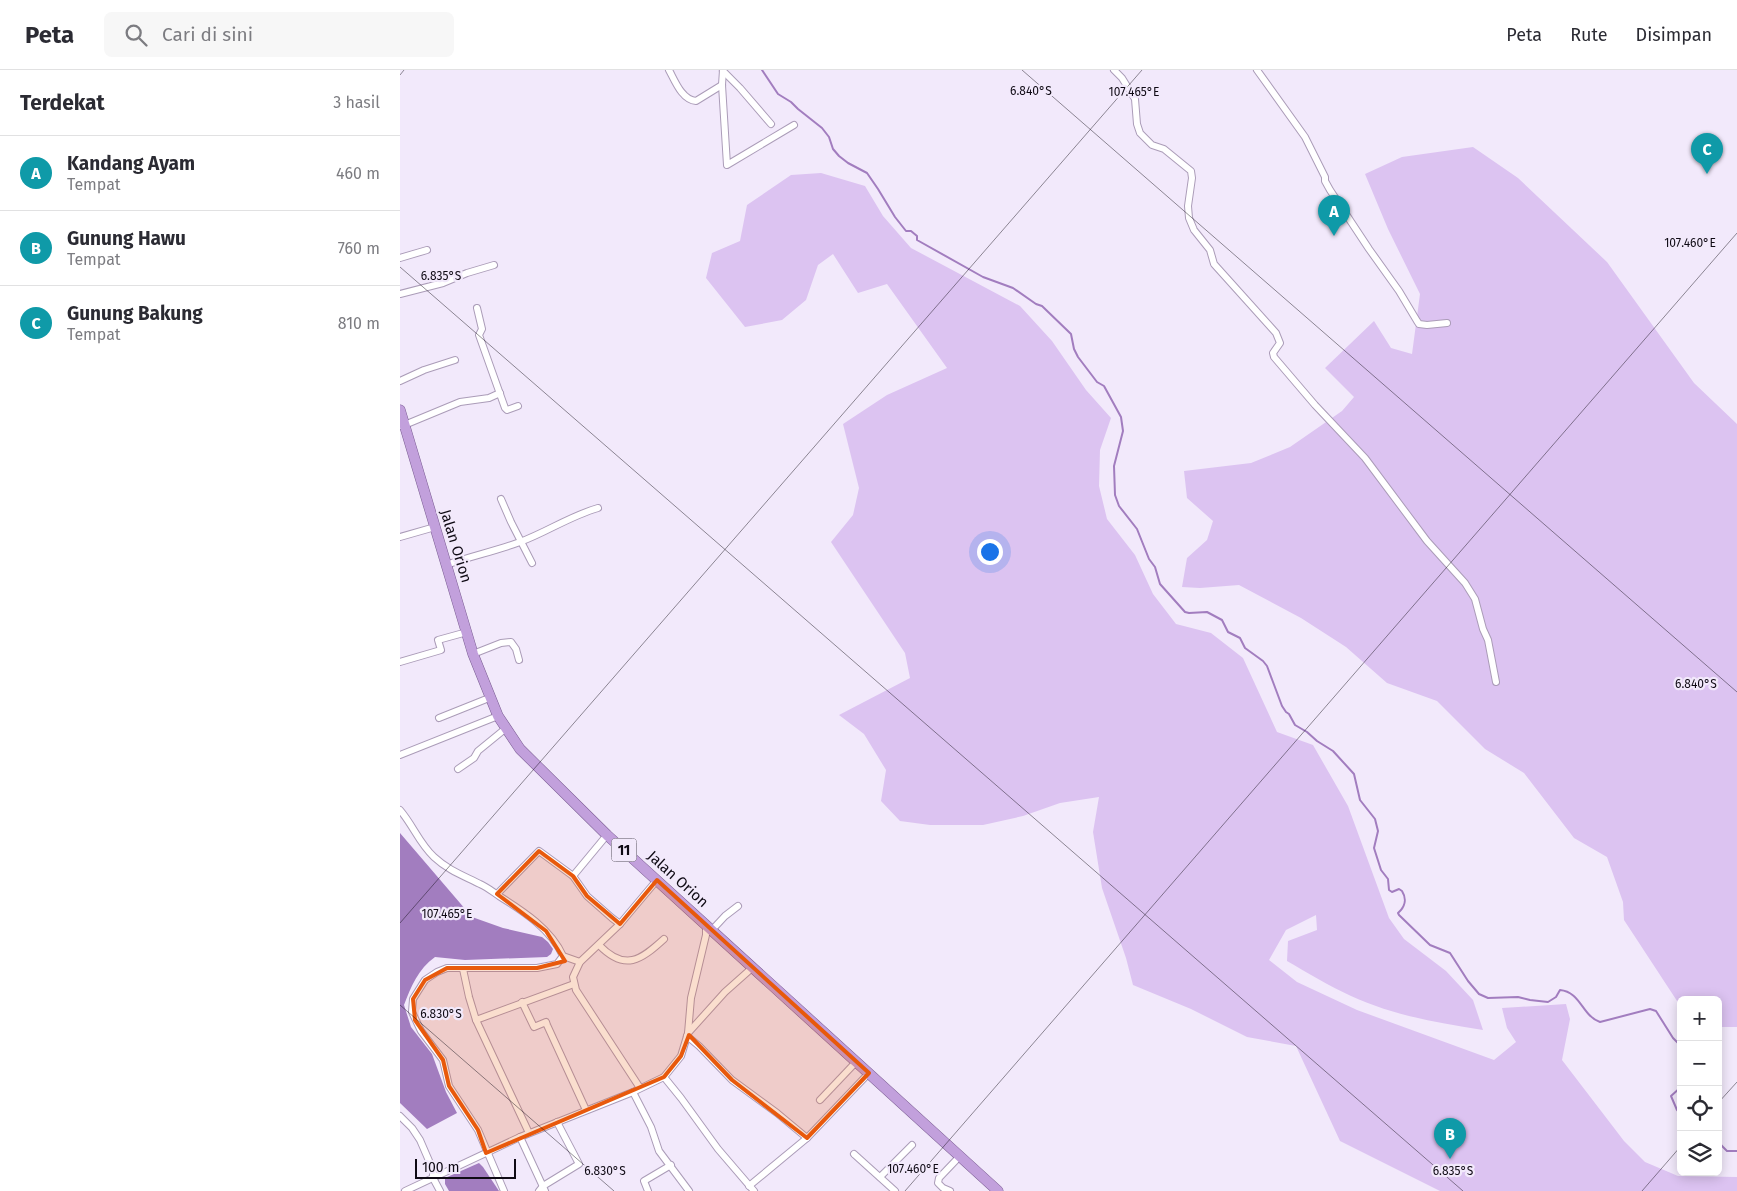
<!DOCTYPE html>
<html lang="id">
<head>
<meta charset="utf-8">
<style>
  :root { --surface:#fff; --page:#f7f7f7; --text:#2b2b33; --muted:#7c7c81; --line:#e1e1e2; --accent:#48681d }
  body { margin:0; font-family:"Fira Sans",sans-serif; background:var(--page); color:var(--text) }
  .controls { position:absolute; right:15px; bottom:15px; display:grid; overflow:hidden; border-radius:8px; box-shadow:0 2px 12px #0003 }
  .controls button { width:45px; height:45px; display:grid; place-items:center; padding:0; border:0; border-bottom:1px solid var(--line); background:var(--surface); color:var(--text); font:25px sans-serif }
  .scale { position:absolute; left:15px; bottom:12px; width:101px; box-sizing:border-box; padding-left:5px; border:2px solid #0f0a14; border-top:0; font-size:14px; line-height:18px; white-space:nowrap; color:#0f0a14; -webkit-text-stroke:4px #f2e9fb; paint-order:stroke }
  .you { position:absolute; left:589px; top:481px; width:18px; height:18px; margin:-12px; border:4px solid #fff; border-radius:50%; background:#1a73e8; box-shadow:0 0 0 8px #1a73e833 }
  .badge { display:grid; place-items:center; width:32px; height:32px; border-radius:50%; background:var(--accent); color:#fff; font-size:16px; font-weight:700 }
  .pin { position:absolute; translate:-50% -41px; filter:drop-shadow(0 1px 2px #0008) }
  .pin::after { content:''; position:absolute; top:26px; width:18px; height:15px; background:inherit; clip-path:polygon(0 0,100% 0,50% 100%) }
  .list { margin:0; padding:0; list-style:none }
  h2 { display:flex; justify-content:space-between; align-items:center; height:65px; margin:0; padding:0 20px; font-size:21px }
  h2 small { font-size:16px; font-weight:400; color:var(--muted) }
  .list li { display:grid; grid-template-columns:32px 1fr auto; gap:15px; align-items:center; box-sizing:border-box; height:75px; padding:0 20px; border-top:1px solid var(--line) }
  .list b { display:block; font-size:19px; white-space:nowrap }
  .list p { margin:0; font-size:16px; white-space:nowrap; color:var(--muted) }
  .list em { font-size:16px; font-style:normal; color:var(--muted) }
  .icon { flex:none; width:28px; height:28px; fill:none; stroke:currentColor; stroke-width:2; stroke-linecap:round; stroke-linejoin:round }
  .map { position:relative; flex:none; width:1337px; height:1121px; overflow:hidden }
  header { display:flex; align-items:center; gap:30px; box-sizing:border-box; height:70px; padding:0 25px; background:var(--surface); border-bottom:1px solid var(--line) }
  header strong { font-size:24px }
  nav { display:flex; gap:28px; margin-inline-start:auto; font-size:18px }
  .search { width:350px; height:45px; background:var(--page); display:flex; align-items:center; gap:12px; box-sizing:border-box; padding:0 18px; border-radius:8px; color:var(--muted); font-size:19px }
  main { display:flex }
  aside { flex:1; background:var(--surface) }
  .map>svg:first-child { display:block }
</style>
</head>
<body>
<header>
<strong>Peta</strong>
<div class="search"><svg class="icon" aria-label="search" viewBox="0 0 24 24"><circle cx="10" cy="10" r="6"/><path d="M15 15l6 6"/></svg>Cari di sini</div>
<nav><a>Peta</a><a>Rute</a><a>Disimpan</a></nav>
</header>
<main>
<aside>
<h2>Terdekat<small>3 hasil</small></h2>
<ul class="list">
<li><span class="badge" style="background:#0f9aa8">A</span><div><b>Kandang Ayam</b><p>Tempat</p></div><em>460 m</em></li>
<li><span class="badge" style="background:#0f9aa8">B</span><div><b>Gunung Hawu</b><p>Tempat</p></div><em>760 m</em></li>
<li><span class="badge" style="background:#0f9aa8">C</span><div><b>Gunung Bakung</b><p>Tempat</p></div><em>810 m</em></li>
</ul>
</aside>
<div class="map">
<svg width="1337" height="1121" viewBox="0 0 1337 1121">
  <rect width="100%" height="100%" fill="#f2e9fb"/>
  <g fill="#dcc3f1">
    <polygon points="1073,77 1118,108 1207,192 1294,313 1337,354 1337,957 1318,957 1318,930 1281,930 1281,937 1224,850 1223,832 1207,787 1174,768 1124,703 1085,679 1037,631 987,613 946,577 901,548 839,515 800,518 782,517 787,488 807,470 813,451 787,428 784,401 851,393 890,377 942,341 954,327 925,298 974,251 991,278 1012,284 1020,224 988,159 965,104 1002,87"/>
    <path d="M421,103L465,116L483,146L511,178L620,236L652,271L686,320L711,348L700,380L699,416L707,449L735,485L753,524L776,554L811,563L843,588L877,662L913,675L948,736L989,848L1004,869L1046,901L1073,930L1083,960C1038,953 992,945 951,926C929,916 908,903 887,891L888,871L917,860L916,845L886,860L869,890L897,912L957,940L1094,990L1116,972L1107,958L1102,938L1166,934L1170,949L1162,990L1224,1071L1245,1092L1278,1106L1337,1107V1121H1040L940,1071L896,976L847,967L791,939L733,915L726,888L702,818L693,762L699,727L660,733L623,746L583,755H530L500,751L481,731L486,700L464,664L439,645L510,608L505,583L431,472L453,445L459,418L443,354L487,325L547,298L487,214L458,223L433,184L418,195L406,230L382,250L345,257L306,208L312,183L340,171L347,135L391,105Z"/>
  </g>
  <g fill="#a27dbf">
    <path d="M0,763L72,847L103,858L142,867L148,872L153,879L151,884L147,887L65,890L35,887C18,899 11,917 4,935L11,957L32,984L46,1022L57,1043L27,1059L0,1033Z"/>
    <polygon points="79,1093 83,1097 99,1121 49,1121 45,1114 45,1108"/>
  </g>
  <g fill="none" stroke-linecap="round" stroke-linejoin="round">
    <g stroke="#a27dbf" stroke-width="2">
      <path d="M362,0L378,24L391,32L398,39L422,58L429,67L433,79L439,86L448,93L467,103L478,119L495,147L506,161H511L517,166V170L583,207L613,218L636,234L642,236L671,264L674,279L678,287L697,312L704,316L721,347L723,361L714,396L715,425L719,436L737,459L749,489L755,497L760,514L785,542L789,543L807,542L822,550L828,562L840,568L845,578L863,591L867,596L882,636L886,642L889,644L895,655L907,662L917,671L933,681L954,704L960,730L975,749L978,761L974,778L981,800L988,809L989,820L992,822L999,819L1002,821C1007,829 1005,837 998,843L999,845L1030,875L1050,883L1068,911L1079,924L1088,928L1118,927L1130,930L1148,932L1156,927L1160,920C1181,922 1182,946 1200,952L1250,939L1256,941L1273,968L1281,976"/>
      <polyline points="1281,1017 1271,1026 1277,1040 1281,1045"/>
      <polyline points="1318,1070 1322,1076 1327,1081 1337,1081"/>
    </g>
    <g stroke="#ab9cb8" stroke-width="8">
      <g id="minor">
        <path d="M269,0C275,11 282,30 296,31L322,15"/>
        <polyline points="323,0 322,15 327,95 394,55"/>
        <polyline points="714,0 722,8 735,29 737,54 740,63 752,75 764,79 791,101 792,108 788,136 789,148 794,160 810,180 814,194 876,263 880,273 873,283 874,287 915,335 965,388 1027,471 1065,513 1075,529 1083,559 1088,570 1096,612"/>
        <polyline points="857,0 905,67 925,107 925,111 930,120 969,179 999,221 1017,251 1019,254 1027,255 1047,253"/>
        <polyline points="323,1 340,18 371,54"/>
        <polyline points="0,188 27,180"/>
        <polyline points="0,224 43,213 67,203 94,195"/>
        <polyline points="77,238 82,259 79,265 105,338 107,340 118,336"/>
        <polyline points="0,311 24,300 55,290"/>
        <polyline points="2,356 60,332 89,328 100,323"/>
        <polyline points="101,429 111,452 132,493"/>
        <polyline points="0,467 35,457"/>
        <path d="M46,495C71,486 96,481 120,472C147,462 170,446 198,438"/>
        <polyline points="73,584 101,573 111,572 116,579 119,590"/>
        <polyline points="0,592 41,580 38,570 67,562"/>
        <polyline points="39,648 89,628"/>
        <polyline points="0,685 98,646"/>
        <polyline points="58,699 74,688 78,681 105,659"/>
        <path d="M0,740C13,755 19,773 34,787C48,800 62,805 80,814C87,817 93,822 99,826C123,841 151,859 163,886L180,892"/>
        <polyline points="173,806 207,765"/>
        <polyline points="97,824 139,781 173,806 187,826 212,848 220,854"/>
        <polyline points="312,860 325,846 338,836"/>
        <path d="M199,875C225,902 241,890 264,869"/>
        <polyline points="63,899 69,927 76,950 129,1063"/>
        <polyline points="122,932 134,957 146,952 147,955 186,1040"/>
        <polyline points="76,950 174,914"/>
        <polyline points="288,963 291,928 306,865 306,855"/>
        <polyline points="287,966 299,976 332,1010 377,1043 407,1068"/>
        <polyline points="264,1007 281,1028 318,1079 354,1121"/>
        <polyline points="240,1018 176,920 173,907 180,892 220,854 257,810"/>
        <polyline points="233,1022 251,1057 259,1081 289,1121"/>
        <polyline points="420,1030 456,992"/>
        <polyline points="0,1046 12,1058 20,1070 33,1100 33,1108 40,1121"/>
        <polyline points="120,1067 145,1121"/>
        <polyline points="454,1084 495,1121"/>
        <polyline points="480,1107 512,1075"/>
        <polyline points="349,1116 407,1068 469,1003"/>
        <polyline points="5,1121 120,1067 233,1022 264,1007 281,986 288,963 325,922 352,898"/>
        <polyline points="104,1121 78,1060 49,1016 43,990 21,961 12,942 13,929 25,910 37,902 47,898 137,898 157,894 163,886"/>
        <polyline points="139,1121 143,1116 179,1094 157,1052"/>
        <polyline points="248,1121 244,1111 271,1095"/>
        <polyline points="550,1121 543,1118 538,1113 539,1108 560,1086"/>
      </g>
    </g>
    <g stroke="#795c90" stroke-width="11">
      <polyline id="trunk" points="0,340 73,584 98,646 120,679 207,765 598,1121"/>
    </g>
    <use href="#minor" stroke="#fff" stroke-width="6"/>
    <use href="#trunk" stroke="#c2a0dc" stroke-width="10"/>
  </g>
  <path fill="#e8590c" fill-opacity="0.2" stroke="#e8590c" stroke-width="4" stroke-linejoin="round" d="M139,781L173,806L187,826L220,854L257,810L469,1003L407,1068L332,1010L289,965L281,986L264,1007L86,1083L78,1060L49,1016L43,990L15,950L13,929L25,910L47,898H137L165,891L146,861L97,824Z"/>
  <path fill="none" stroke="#0f0a14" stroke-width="1" stroke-opacity="0.45" d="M622,0L1337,622M0,5L4,0M0,197L1063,1121M0,853L742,0M0,935L214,1121M1318,1033L1337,1012M505,1121L1337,163M1242,1121L1281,1076"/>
  <g text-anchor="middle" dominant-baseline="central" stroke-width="4.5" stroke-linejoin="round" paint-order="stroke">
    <rect fill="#f2e9fb" stroke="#534d59" stroke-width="1" x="211.5" y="768.5" width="25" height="23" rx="4"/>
    <g font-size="14" font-weight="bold" fill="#0f0a14">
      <text x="224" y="780">11</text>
    </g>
    <g font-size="15" fill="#0f0a14" stroke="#f2e9fb">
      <text transform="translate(56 476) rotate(73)">Jalan Orion</text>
      <text transform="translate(278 809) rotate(42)">Jalan Orion</text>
    </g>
  </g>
  <g font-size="12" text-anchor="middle" fill="#0f0a14" stroke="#f2e9fb" stroke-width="4.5" stroke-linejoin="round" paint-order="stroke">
    <text x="631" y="25">6.840°S</text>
    <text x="734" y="26">107.465°E</text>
    <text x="1290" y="177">107.460°E</text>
    <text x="41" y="210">6.835°S</text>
    <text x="1296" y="618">6.840°S</text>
    <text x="47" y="848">107.465°E</text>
    <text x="41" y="948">6.830°S</text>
    <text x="513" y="1103">107.460°E</text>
    <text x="205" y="1105">6.830°S</text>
    <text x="1053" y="1105">6.835°S</text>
  </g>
</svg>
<div class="controls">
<button>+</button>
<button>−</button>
<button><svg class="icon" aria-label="locate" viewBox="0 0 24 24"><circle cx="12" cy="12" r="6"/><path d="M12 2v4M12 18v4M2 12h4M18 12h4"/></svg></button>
<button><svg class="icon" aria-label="layers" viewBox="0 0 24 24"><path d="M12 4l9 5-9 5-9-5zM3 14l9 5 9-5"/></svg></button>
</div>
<div class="scale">100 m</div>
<div class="you"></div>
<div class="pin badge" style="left:934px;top:166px;background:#0f9aa8">A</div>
<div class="pin badge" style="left:1050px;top:1089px;background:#0f9aa8">B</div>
<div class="pin badge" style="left:1307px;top:104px;background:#0f9aa8">C</div>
</div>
</main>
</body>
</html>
